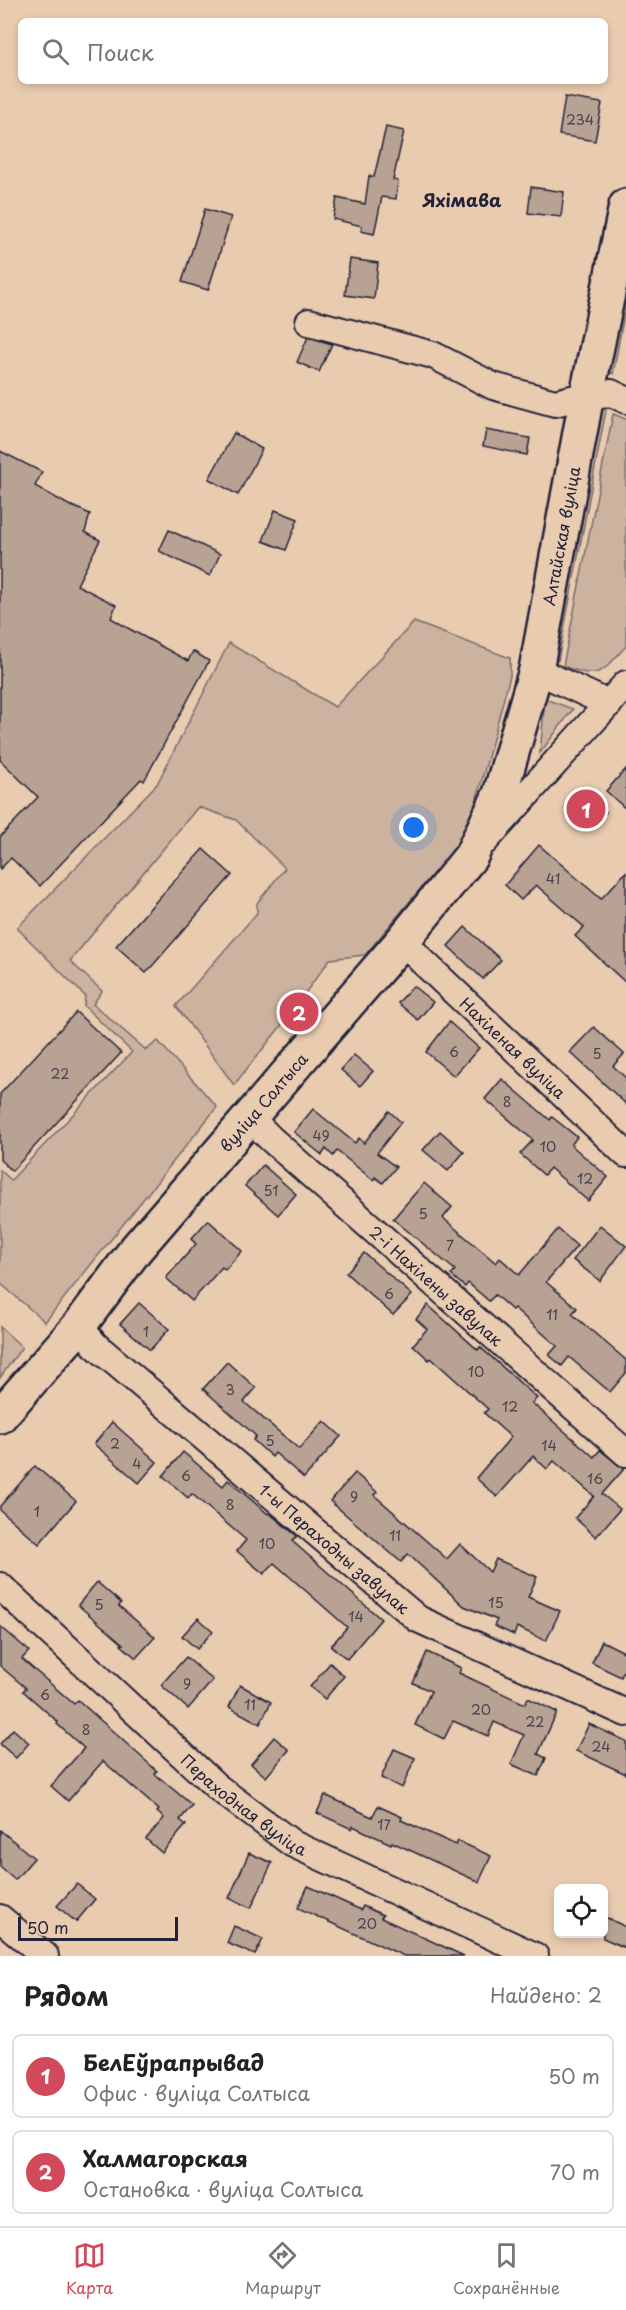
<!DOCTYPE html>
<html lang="ru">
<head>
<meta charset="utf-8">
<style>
  :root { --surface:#fff; --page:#f2f2f2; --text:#222; --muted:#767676; --line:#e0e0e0; --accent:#d1495b }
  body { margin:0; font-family:"Playpen Sans",sans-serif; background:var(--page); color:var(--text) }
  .controls { position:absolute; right:18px; bottom:18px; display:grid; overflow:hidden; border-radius:9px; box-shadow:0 3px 9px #0003 }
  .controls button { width:54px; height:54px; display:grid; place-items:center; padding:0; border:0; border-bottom:2px solid var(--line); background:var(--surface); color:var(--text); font:30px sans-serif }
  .scale { position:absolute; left:18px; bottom:15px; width:160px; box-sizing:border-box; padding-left:6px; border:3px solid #22223b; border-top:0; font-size:16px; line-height:21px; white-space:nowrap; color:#22223b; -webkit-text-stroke:4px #e9ccb0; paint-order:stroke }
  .you { position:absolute; left:414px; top:828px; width:21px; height:21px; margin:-15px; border:4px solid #fff; border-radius:50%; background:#1a73e8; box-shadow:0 0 0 9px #1a73e833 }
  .badge { display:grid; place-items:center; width:39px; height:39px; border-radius:50%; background:var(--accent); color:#fff; font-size:20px; font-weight:700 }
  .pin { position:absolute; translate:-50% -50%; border:3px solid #fff; box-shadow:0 2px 6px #0006 }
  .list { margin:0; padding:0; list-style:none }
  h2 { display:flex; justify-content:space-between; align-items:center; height:78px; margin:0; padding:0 24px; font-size:26px }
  h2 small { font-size:20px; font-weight:400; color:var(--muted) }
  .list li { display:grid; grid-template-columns:39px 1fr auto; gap:18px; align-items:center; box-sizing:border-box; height:84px; margin:0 12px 12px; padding:0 12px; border:2px solid var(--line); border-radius:9px }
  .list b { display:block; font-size:22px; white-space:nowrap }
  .list p { margin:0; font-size:20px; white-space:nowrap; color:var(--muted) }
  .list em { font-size:20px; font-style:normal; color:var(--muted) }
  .icon { flex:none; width:33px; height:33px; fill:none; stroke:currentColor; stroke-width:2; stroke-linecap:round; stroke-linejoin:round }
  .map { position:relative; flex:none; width:626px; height:1956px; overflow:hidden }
  .search { position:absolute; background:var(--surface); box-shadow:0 3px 9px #0003; left:18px; right:18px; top:18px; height:66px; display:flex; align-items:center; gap:15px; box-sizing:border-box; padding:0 21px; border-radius:9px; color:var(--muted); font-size:22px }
  .sheet { height:270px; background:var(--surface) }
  nav { display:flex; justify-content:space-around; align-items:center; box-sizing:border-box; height:84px; border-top:2px solid var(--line); background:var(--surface); font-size:16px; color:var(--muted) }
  nav a { display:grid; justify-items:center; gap:3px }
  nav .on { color:var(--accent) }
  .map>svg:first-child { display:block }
</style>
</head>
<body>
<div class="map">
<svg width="626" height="1956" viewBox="0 0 626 1956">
  <rect width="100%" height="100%" fill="#e9ccb0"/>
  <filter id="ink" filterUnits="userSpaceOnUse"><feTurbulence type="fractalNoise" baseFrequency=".0167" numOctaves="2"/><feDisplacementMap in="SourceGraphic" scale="12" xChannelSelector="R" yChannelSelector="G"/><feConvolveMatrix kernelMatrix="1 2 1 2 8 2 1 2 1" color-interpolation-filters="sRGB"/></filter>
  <g filter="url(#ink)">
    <g fill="#ccb39f" stroke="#776a6d" stroke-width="1.5">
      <polygon points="626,258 626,304 613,374 605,366"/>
      <polygon points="597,407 606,410 558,661 550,660"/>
      <path d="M613,414L626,419V646C601,674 600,680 563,666Z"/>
      <polygon points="414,622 510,658 510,676 474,809 457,845 365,955 330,959 281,1026 234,1085 176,1006 257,913 257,903 285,868 236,820 198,807 70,961 102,991 93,1004 146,1050 158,1041 217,1107 45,1322 0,1283 0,1170 11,1180 132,1052 84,1006 85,996 17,928 157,784 229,643 335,707"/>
      <polygon points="545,699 573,709 540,753"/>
      <polygon points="0,1327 22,1347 0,1378"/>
    </g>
    <g fill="#b8a293" stroke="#22223b" stroke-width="1.5">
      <polygon points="565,97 602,103 595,141 559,135"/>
      <polygon points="386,127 404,131 393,180 398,181 396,199 382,197 374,234 361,231 362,226 333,219 337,198 365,204 369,176 374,177"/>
      <polygon points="531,187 564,192 561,217 528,213"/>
      <polygon points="205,209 231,217 208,290 182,282"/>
      <polygon points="350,259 378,263 374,299 345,295"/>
      <polygon points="308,337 332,344 319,372 297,362"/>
      <polygon points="486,430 530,438 527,455 483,446"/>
      <polygon points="234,433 262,449 238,495 209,479"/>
      <polygon points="0,451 42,472 35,486 72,507 72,506 90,514 85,532 100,540 77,585 116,605 111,618 126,627 188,661 193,651 209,661 144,781 141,779 40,886 11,858 0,869 0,837 38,797 0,760"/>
      <polygon points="275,510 298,519 286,550 263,541"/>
      <polygon points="169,530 220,554 210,576 159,551"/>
      <polygon points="626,769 626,809 606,791"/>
      <polygon points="581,789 606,812 591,829 566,805"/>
      <polygon points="539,845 601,899 626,872 626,983 575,936 584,927 536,885 521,900 505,885"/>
      <polygon points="203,849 232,875 146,973 116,946"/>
      <polygon points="465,927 501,960 483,979 448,946"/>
      <polygon points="413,986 433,1002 418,1020 398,1003"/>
      <polygon points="76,1012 121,1053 12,1171 0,1160 0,1094"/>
      <polygon points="449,1022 479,1048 454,1076 426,1052"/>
      <polygon points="594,1027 624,1054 613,1066 626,1078 626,1104 570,1052"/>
      <polygon points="354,1055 373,1071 360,1086 341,1070"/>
      <polygon points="502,1079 550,1120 552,1117 577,1137 571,1145 608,1177 588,1201 550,1168 544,1175 520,1154 533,1140 485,1099"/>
      <polygon points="313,1109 355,1143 359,1138 364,1143 389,1111 401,1122 377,1153 396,1167 383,1183 375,1177 373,1180 337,1151 333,1156 326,1149 322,1155 294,1132"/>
      <polygon points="440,1131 464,1152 448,1171 423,1150"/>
      <polygon points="263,1165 296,1194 278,1215 245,1186"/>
      <polygon points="424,1183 452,1207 443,1218 496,1263 500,1258 519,1275 558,1229 577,1246 546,1282 577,1308 572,1314 626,1360 626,1373 610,1392 569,1357 562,1366 549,1355 557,1346 514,1308 512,1310 495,1295 489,1301 468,1283 465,1287 451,1275 455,1270 393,1219"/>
      <polygon points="208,1220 242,1251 225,1270 222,1267 192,1301 166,1278 196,1244 191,1239"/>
      <polygon points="600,1225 626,1246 600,1281 573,1260"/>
      <polygon points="364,1253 412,1295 393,1315 346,1273"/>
      <polygon points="139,1303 169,1329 150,1350 120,1324"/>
      <polygon points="428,1305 478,1350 480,1347 537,1398 532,1403 594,1457 600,1450 624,1469 602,1494 620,1509 596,1537 575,1518 594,1496 554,1461 547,1469 533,1456 497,1497 476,1478 511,1437 484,1413 488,1409 431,1358 429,1360 413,1345 427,1329 416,1319"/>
      <polygon points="227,1362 256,1388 244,1402 299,1449 324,1421 341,1436 304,1478 275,1453 272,1457 253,1440 256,1436 203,1389"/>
      <polygon points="112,1422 157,1462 139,1483 94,1444"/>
      <polygon points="183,1452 223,1486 228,1480 268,1514 269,1513 297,1536 292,1541 381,1619 347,1659 331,1646 347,1627 274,1563 264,1574 237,1551 246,1540 192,1494 188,1498 163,1476"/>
      <polygon points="35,1466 76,1501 39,1544 0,1510 0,1506"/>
      <polygon points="355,1473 377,1492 374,1495 447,1559 460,1544 490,1572 496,1559 537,1577 528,1597 560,1611 546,1641 517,1627 514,1635 494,1626 497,1620 464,1606 408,1554 401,1562 352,1520 330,1501"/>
      <polygon points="97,1582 121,1603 119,1606 155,1637 136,1658 121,1645 123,1644 78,1605"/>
      <polygon points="198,1618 213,1631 197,1649 182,1636"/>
      <polygon points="0,1626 29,1651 22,1659 74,1704 78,1700 157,1771 155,1774 192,1805 180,1820 186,1825 162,1853 146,1839 164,1818 157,1812 159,1810 103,1761 68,1801 51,1786 84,1748 57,1724 58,1722 23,1691 26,1688 0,1666"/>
      <polygon points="602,1641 626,1653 626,1666 621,1677 592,1663"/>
      <polygon points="427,1652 461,1668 459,1673 525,1704 528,1698 557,1712 538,1754 546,1758 538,1776 511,1764 524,1735 494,1722 488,1736 453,1721 444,1739 415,1725 431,1691 413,1683"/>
      <polygon points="186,1657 213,1680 188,1709 161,1685"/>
      <polygon points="330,1663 344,1676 325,1699 310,1687"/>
      <polygon points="240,1685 271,1702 260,1724 229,1707"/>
      <polygon points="589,1724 626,1741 626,1774 576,1751"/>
      <polygon points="13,1729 29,1743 16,1758 0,1744"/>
      <polygon points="274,1737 289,1750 266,1777 251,1764"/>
      <polygon points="394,1749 415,1758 402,1788 381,1778"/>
      <polygon points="325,1795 372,1817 378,1806 402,1817 401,1820 456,1845 458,1841 491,1856 479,1882 392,1842 391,1844 353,1826 352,1829 317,1813"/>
      <polygon points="0,1830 34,1858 15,1880 0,1867"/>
      <polygon points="249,1853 272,1863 251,1908 229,1898"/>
      <polygon points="77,1884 95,1899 76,1922 57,1906"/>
      <polygon points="308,1886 361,1910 363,1906 383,1915 381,1918 464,1956 404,1956 298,1908"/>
      <polygon points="603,1916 626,1927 626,1948 603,1938"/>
      <polygon points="234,1926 263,1939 255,1955 227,1943"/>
    </g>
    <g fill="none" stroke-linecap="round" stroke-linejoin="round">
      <g stroke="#22223b" stroke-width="30">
        <g id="minor">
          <polyline points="309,322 433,355 493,386 555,403 587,395 611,393 626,400"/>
          <polyline points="536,670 609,704"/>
          <polyline points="485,841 626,684"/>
          <path id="s1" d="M403,940L421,960L626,1154"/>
          <path id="s2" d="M249,1117L271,1139L626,1453"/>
          <path id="s3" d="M79,1326L95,1345L418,1619L626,1713"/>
          <path id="s4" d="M0,1586L217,1787L293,1844L535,1956"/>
          <polyline points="0,1918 45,1956"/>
        </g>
      </g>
      <g stroke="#22223b" stroke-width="38">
        <g id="major">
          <path id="s5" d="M0,1416L79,1326L136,1249L403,940L471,856L500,794L536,670L587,395L626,206"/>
        </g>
      </g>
      <use href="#minor" stroke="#e9ccb0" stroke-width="26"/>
      <use href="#major" stroke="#e9ccb0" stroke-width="33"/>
    </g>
  </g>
  <g text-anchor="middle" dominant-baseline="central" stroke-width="5" stroke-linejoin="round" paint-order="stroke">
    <g font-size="14" fill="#484251">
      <text x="580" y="119">234</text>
      <text x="553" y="878">41</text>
      <text x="454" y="1051">6</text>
      <text x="597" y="1053">5</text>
      <text x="60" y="1073">22</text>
      <text x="507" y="1101">8</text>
      <text x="321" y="1135">49</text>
      <text x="548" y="1146">10</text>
      <text x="585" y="1178">12</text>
      <text x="271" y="1190">51</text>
      <text x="423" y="1213">5</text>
      <text x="450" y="1245">7</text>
      <text x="389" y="1293">6</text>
      <text x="552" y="1314">11</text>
      <text x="146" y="1331">1</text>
      <text x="476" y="1371">10</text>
      <text x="230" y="1389">3</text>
      <text x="510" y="1406">12</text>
      <text x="270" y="1440">5</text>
      <text x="115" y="1443">2</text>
      <text x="549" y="1445">14</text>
      <text x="137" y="1463">4</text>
      <text x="186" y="1475">6</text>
      <text x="595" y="1478">16</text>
      <text x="354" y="1496">9</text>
      <text x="230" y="1504">8</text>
      <text x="37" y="1511">1</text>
      <text x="395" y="1535">11</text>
      <text x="267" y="1543">10</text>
      <text x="496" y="1602">15</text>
      <text x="99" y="1604">5</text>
      <text x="356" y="1616">14</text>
      <text x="187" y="1683">9</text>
      <text x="45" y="1694">6</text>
      <text x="250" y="1704">11</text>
      <text x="481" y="1709">20</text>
      <text x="535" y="1721">22</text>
      <text x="86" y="1729">8</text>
      <text x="601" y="1746">24</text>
      <text x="384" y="1824">17</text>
      <text x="367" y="1923">20</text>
    </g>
    <g font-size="16" fill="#22223b" stroke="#e9ccb0">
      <text stroke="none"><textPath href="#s5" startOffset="1066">Алтайская вуліца</textPath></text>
      <text stroke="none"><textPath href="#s1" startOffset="154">Нахіленая вуліца</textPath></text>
      <text stroke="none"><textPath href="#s5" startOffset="410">вуліца Солтыса</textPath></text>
      <text stroke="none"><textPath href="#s2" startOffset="252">2-і Нахілены завулак</textPath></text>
      <text stroke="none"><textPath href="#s3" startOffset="339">1-ы Пераходны завулак</textPath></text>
      <text stroke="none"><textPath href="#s4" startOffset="328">Пераходная вуліца</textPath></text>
    </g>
    <g font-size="18" font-weight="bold" fill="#22223b" stroke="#e9ccb0">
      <text x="462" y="199">Яхімава</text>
    </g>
  </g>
</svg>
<div class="controls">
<button><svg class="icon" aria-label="locate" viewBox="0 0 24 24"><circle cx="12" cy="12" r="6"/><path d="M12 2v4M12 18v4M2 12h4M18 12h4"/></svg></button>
</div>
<div class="scale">50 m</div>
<div class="you"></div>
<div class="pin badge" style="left:586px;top:809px">1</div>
<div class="pin badge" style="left:299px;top:1012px">2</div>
<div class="search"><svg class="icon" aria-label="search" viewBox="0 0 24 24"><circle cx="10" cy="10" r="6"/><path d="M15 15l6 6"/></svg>Поиск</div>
</div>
<section class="sheet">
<h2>Рядом<small>Найдено: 2</small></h2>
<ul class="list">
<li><span class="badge">1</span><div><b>БелЕўрапрывад</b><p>Офис · вуліца Солтыса</p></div><em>50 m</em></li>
<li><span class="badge">2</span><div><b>Халмагорская</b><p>Остановка · вуліца Солтыса</p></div><em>70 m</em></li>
</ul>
</section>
<nav>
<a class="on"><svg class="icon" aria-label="map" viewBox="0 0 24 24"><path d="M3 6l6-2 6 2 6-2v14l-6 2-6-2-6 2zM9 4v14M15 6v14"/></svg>Карта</a>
<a><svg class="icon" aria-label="directions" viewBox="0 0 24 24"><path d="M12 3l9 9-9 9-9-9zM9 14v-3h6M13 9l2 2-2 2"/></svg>Маршрут</a>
<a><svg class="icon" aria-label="saved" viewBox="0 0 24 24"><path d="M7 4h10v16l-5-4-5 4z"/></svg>Сохранённые</a>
</nav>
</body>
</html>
